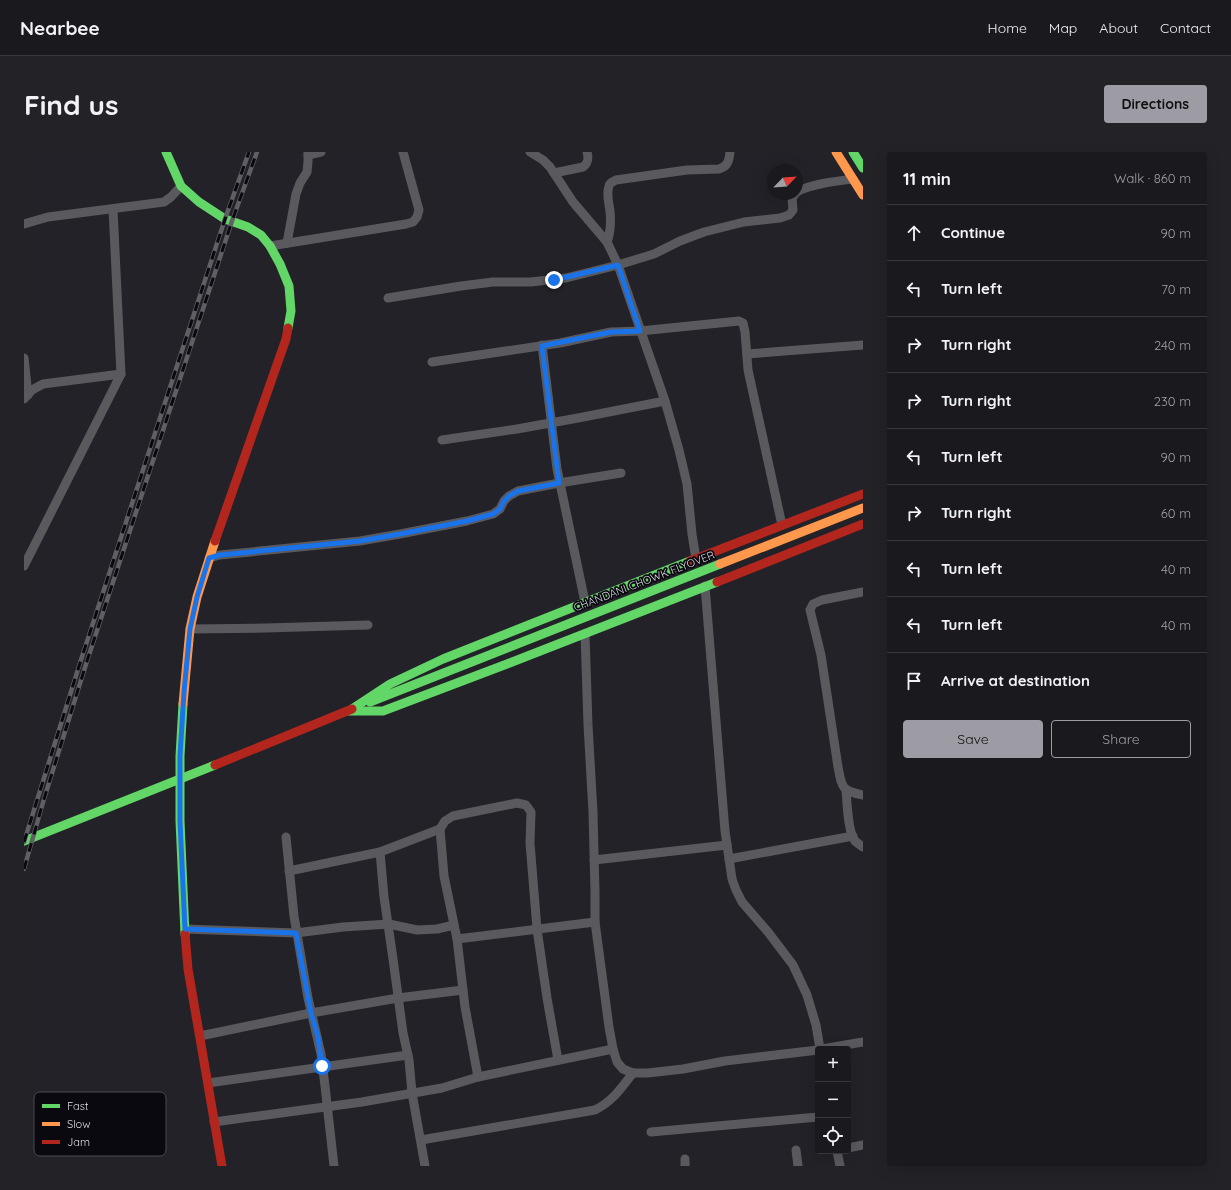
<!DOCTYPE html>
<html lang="en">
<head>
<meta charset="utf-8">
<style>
  :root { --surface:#1a1a1e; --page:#232327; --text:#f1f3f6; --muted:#9fa1a4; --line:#38383c; --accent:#9d9ca4 }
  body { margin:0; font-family:Quicksand,sans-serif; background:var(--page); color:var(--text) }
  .controls { position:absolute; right:12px; bottom:12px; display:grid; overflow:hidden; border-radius:4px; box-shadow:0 4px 16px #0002 }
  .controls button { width:36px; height:36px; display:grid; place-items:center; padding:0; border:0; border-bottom:1px solid var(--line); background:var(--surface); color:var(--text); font:20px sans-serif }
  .compass { position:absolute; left:743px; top:12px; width:36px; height:36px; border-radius:50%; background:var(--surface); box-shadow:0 4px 16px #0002; rotate:65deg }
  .stop { position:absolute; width:12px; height:12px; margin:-9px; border:3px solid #1a73e8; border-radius:50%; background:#fff }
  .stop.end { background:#1a73e8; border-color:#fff; box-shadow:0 1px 4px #0008 }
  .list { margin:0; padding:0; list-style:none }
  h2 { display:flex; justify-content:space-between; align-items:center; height:52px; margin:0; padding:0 16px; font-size:17px }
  h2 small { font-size:13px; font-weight:400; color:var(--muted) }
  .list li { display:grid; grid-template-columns:26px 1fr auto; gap:12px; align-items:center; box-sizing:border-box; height:56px; padding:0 16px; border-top:1px solid var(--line) }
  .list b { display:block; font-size:15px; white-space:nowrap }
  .list em { font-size:13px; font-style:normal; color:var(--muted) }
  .actions { display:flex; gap:8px; padding:12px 16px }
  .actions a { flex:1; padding:9px 0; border:1px solid var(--accent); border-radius:4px; text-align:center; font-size:14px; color:var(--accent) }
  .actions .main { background:var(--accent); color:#111 }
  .icon { flex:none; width:22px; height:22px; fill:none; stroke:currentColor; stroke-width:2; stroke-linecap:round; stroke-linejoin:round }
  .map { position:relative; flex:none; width:839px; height:1014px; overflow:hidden; border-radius:4px }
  header { display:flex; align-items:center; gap:24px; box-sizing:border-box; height:56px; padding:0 20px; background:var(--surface); border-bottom:1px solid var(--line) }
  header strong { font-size:19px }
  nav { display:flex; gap:22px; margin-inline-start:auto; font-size:14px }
  .intro { display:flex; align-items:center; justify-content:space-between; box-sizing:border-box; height:96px; padding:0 24px }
  h1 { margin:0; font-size:28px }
  .button { padding:10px 18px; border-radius:4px; background:var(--accent); color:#111; font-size:14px; font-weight:700 }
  main { display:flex; gap:24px; padding:0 24px }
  aside { flex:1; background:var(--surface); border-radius:4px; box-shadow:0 4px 16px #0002 }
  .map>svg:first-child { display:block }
</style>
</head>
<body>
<header>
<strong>Nearbee</strong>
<nav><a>Home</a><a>Map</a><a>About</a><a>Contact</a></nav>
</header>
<div class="intro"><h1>Find us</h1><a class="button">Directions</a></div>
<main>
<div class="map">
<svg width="839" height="1014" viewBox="0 0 839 1014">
  <rect width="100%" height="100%" fill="#222228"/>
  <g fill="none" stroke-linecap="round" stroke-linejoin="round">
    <g stroke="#59595e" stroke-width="9">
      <polyline points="506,0 519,8 526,15 549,50 583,90 594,113 641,249 655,298 663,332 668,382 672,407"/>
      <polyline points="284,3 297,0"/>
      <path d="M530,21L559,15C564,11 565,7 563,0"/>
      <path d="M773,40C785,32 814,29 829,27"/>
      <polyline points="0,72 24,65 140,50 147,45 157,34"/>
      <path d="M583,90C587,80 587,70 586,59C585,51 582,42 585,34C586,30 589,30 592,28L663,18L695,17C704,14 705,9 706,0"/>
      <polyline points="263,91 272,42 276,31 283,20 284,10 284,0"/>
      <polyline points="246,94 382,72 389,70 393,65 395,58 379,0"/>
      <polyline points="364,146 437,134 469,130 507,130 542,126 594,113 630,102 656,89 680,80 720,70 756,66 765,63 769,58 768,46 771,42"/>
      <polyline points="518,193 533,317 561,450"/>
      <polyline points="723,202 839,193"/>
      <polyline points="0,206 4,243"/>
      <polyline points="408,210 536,191 587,180 616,179 715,169 719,171 721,180 724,218 758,373"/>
      <polyline points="0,247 8,238 19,232 97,222"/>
      <polyline points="418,288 493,277 554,266 641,249"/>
      <polyline points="185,406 196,403 336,389 376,382 443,369 469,362 476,357 480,349 485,344 494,339 535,331 597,321"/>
      <polyline points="0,414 97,222 89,57"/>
      <polyline points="681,434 701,679 708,727 712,738 718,750 744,780 769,813 783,843 792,873 796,897"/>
      <path d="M839,440L798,448L789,452L786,458L797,503L814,615C818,635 817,639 839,643"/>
      <polyline points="166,477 242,476 344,473"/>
      <polyline points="561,482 564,573 569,660 571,740 571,770 585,875 589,897 593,910 599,917 609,921 624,921 659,917 701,909 794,898"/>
      <path d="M822,638C823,650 824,681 831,689C833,691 836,693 839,695"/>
      <polyline points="262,685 270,764 284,846 297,902 301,934 310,1014"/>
      <polyline points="356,700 360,745 369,807 379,881 385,908 388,941 401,1014"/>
      <polyline points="705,707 829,684"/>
      <polyline points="570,708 703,693"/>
      <polyline points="265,719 356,700 416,677"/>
      <polyline points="161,777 272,781 319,775 365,772 393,778 413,777 430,773"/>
      <polyline points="433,787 571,770"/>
      <polyline points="176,884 287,861 374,846 439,838"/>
      <polyline points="798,897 839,890"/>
      <polyline points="454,925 441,855 433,787 420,724 416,677 421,669 429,664 493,651 502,653 507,660 506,691 513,777 523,846 534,908"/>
      <polyline points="184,931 384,903"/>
      <polyline points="190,970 338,950 418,936 454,925 589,897"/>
      <polyline points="627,980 794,965"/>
      <path d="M397,988L571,958C589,949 597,936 609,921"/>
      <polyline points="824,996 839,993"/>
      <polyline points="772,998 774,1014"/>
      <polyline points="813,999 816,1014"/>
      <polyline points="661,1007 661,1014"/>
    </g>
    <g stroke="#63d668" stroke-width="9">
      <polyline points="142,0 157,34 175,50 201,67 224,75 237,83 246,94 256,112 265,134 267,159 264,176"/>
      <polyline points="829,0 839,16"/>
      <polyline points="346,550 696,412"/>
      <polyline points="159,552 156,604 156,669 161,782"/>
      <polyline points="328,557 366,532 419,507 666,409"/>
      <polyline points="325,559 359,559 483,512 693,430"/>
      <polyline points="0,689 191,613"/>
    </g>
    <g stroke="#ff974d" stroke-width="9">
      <polyline points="812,0 839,43"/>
      <polyline points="696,412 839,356"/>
      <polyline points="159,552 166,477 173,445 191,389"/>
    </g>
    <g stroke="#b3261e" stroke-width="9">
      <polyline points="191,389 262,187 264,176"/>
      <polyline points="666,409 839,342"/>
      <polyline points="693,430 839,372"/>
      <polyline points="191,613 328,557"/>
      <polyline points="161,782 164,817 198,1014"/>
    </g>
    <g stroke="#5f5f64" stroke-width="4.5">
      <g id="rail">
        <polyline points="0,690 56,511 201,67 225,0"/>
        <polyline points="0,717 20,647 63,509 208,69 233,0"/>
      </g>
    </g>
    <use href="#rail" stroke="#0a090f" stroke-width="3" stroke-dasharray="9" stroke-linecap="butt"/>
  </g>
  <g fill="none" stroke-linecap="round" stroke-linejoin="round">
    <polyline stroke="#1a73e8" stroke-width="5" points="298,914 294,885 287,861 272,781 161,777 156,669 156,604 160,540 166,477 173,445 185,406 196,403 336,389 376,382 443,369 469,362 476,357 480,349 485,344 494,339 535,331 518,194 587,180 616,179 594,113 530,128"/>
  </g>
  <g text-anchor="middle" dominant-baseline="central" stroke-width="3.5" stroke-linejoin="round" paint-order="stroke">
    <g font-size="11" fill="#dfdee7" stroke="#0a090f">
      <text transform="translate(620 429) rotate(-21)">CHANDANI CHOWK FLYOVER</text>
    </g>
  </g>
  <rect x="10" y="940" width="132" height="64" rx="6" fill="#0a090f" stroke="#4a4950" stroke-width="1"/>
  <rect x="18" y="952" width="18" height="4" fill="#63d668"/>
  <rect x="18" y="970" width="18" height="4" fill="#ff974d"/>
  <rect x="18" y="988" width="18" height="4" fill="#b3261e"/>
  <g font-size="11" fill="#dfdee7">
    <text x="43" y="958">Fast</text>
    <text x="43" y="976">Slow</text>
    <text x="43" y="994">Jam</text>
  </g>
</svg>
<div class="controls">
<button>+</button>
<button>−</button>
<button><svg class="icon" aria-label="locate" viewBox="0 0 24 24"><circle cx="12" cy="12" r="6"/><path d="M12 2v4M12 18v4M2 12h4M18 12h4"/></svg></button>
</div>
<svg class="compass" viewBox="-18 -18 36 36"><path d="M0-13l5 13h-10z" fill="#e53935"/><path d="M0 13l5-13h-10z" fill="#9fa1a4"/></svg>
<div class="stop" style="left:298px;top:914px"></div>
<div class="stop end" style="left:530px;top:128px"></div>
</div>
<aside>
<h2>11 min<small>Walk · 860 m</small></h2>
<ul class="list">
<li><svg class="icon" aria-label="ahead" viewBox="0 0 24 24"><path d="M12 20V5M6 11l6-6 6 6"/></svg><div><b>Continue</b></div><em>90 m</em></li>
<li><svg class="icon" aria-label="left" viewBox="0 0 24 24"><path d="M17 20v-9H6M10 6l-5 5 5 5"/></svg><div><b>Turn left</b></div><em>70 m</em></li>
<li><svg class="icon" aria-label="right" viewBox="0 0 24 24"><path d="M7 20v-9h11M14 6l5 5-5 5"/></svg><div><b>Turn right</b></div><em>240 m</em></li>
<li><svg class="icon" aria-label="right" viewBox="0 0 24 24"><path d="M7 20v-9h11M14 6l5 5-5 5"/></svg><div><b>Turn right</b></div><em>230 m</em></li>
<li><svg class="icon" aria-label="left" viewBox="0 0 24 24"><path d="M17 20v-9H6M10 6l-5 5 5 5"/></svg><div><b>Turn left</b></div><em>90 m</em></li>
<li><svg class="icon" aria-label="right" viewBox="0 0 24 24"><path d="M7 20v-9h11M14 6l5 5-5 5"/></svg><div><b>Turn right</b></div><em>60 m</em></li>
<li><svg class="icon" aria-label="left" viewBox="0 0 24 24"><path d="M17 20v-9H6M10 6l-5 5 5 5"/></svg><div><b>Turn left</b></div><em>40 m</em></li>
<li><svg class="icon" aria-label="left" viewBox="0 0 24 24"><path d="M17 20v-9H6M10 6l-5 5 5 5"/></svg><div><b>Turn left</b></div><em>40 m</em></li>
<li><svg class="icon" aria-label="arrive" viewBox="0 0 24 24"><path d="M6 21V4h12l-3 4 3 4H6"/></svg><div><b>Arrive at destination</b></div></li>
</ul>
<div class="actions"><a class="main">Save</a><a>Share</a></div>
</aside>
</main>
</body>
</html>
